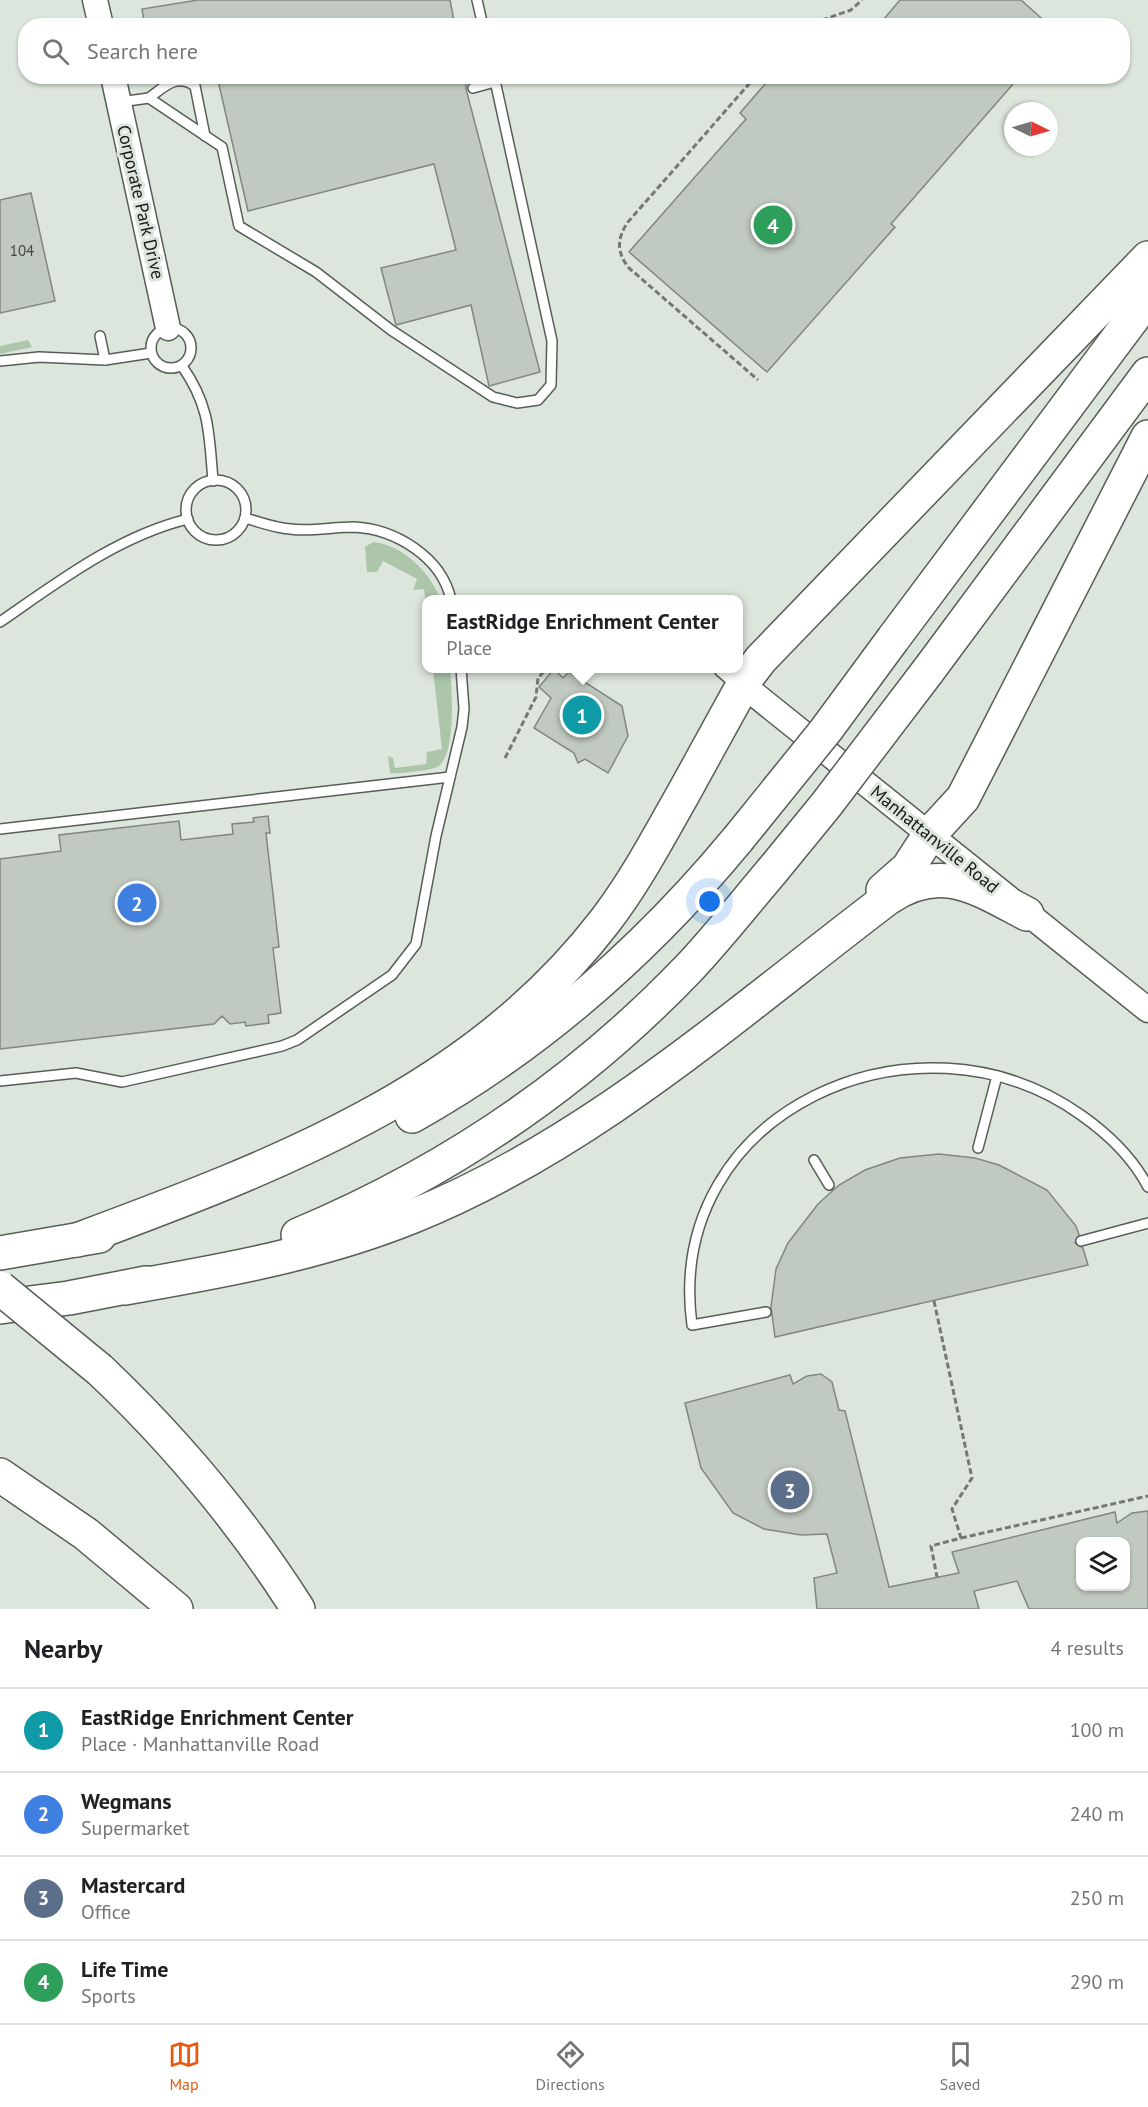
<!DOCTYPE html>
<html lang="en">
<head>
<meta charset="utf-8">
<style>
  :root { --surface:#fff; --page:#f2f2f2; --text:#202124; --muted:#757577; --line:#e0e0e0; --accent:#ea580c }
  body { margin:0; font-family:"PT Sans",sans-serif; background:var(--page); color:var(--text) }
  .controls { position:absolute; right:18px; bottom:18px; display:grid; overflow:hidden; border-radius:12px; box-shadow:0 2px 4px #0004 }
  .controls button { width:54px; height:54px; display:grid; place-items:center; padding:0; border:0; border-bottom:2px solid var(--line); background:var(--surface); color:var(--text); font:30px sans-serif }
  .compass { position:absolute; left:1004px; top:102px; width:54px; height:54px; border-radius:50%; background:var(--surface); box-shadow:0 2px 4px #0004; rotate:95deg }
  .you { position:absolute; left:710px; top:902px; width:21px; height:21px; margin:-15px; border:4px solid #fff; border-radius:50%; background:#1a73e8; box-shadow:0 0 0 9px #1a73e833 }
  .badge { display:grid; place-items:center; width:39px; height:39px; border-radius:50%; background:var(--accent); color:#fff; font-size:20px; font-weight:700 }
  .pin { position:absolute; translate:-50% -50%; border:3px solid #fff; box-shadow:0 2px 6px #0006 }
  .popup { position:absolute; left:422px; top:595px; width:321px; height:78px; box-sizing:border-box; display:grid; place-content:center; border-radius:12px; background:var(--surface); filter:drop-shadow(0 2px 4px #0005); font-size:20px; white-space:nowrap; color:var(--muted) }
  .popup b { font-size:22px; color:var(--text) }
  .popup::after { content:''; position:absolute; left:50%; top:100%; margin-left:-12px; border:12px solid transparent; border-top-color:var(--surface) }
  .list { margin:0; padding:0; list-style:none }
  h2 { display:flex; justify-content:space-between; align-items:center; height:78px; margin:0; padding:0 24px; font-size:26px }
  h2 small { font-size:20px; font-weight:400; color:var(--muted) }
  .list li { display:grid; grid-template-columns:39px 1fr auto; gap:18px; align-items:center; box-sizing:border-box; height:84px; padding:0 24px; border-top:2px solid var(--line) }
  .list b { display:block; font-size:22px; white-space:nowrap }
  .list p { margin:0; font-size:20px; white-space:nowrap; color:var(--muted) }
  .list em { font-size:20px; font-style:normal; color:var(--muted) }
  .icon { flex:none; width:33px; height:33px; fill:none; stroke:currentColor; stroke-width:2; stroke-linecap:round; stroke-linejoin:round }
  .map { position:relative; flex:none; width:1148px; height:1609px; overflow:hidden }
  .search { position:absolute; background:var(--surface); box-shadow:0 2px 4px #0004; left:18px; right:18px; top:18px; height:66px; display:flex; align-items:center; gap:15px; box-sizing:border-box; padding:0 21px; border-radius:24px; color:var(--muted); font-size:22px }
  .sheet { height:414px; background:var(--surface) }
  nav { display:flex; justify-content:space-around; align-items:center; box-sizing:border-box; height:84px; border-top:2px solid var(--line); background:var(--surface); font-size:16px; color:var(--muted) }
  nav a { display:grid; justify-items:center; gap:3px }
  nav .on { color:var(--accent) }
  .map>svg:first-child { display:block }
</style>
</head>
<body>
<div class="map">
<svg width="1148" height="1609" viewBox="0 0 1148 1609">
  <rect width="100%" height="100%" fill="#dde6dc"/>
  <g fill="#adc6a9">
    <polygon points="28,340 32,347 0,354 0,346"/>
    <path d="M373,542C403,545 431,573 440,599L426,600V604L424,589L413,590L417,579L383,561L377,572H367L365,547Z"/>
    <path d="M433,669H450C452,689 456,750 440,765C434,771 398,774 390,773L388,756L393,758L395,768L426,764L427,752L442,749Z"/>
  </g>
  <g fill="#c1cac0" stroke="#80887f" stroke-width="1.5" fill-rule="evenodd">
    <polygon points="198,0 450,0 455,26 145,26 142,9"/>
    <polygon points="900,0 1021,0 1050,26 878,26"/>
    <polygon points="217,76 466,76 466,89 540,372 489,386 471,305 396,325 381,268 456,250 434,164 248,211"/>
    <polygon points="772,76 1020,76 891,224 895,227 767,372 629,252 746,119 740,113"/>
    <polygon points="31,193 55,301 0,313 0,200"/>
    <polygon points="554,669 563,678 569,672 622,706 628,736 608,773 585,759 578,763 574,753 534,728 551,698 539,687"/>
    <polygon points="268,816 270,833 266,833 279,947 273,948 281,1013 268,1015 269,1023 246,1026 245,1022 230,1024 222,1016 214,1024 0,1049 0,859 61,851 59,835 179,821 181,840 233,834 232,824 254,822 253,818"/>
    <polygon points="939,1154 975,1158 999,1165 1047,1190 1076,1226 1079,1235 1075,1243 1083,1248 1088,1265 775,1337 771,1307 776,1269 788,1243 818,1204 839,1185 865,1170 900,1158"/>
    <path d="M821,1374L832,1382L839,1410L845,1411L889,1587L959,1573L952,1552L1115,1512L1117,1523L1132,1513L1148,1511V1609H1029L1017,1581L974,1591L979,1609H817L814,1578L837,1573L827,1534L801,1535L764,1529L733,1513L701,1468L685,1403L790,1375L793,1384L807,1376ZM1080,1542H1125V1587H1080Z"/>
  </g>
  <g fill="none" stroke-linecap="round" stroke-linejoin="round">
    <g stroke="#565e55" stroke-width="12">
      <g id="service">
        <polyline points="477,0 483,26"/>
        <polyline points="473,88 495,82"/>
        <path d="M149,98C165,86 177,73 195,86L205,136"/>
        <polyline points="120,102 149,98 222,147 239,226 316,272 391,330 493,397 517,403 538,400 551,385 552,341 494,76"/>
        <circle cx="171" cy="348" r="20"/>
        <polyline points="100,336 105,360"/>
        <polyline points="0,361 39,357 105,360 151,353"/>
        <path d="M182,366C210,406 209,433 213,481"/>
        <circle cx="216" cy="510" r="30"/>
        <path d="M245,518C260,522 274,528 290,529C311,532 332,527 354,527C395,529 442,557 451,600"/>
        <path d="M0,622C58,582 118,536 188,519"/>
        <polyline points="0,829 450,777"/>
        <polyline points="0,1081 76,1073 122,1082 282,1046 297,1040 392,975 416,944 436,836 462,727 464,709 461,668"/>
        <polyline points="978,1148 997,1076"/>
        <polyline points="814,1160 829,1185"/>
        <polyline points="1081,1241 1148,1223"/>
        <path d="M766,1312L692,1325C663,1111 917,998 1081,1115C1108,1134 1133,1158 1148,1187"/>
      </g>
    </g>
    <g stroke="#565e55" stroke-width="21">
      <polyline id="minor" points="723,668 743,685"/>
    </g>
    <g stroke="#565e55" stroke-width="27">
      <g id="tertiary">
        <polyline points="95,0 101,26"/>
        <polyline points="113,76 168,328"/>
        <polyline points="743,685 1148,1010"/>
      </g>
    </g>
    <g stroke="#565e55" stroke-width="36">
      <g id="motorway">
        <polyline points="893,639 1148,298"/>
        <polyline points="928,671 1148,374"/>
        <polyline points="883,890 908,868 930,834 963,798 1148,437"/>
        <path d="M412,1116C537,1046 647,949 738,839"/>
        <path d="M298,1235C446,1173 578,1084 689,968C718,937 744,904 772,871"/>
        <path d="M77,1240C273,1167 473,1093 605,921C635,882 658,838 682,796C704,756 726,716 748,676L761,659L1148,258"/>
        <polyline points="0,1253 99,1236"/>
        <path d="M125,1288C222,1271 319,1254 411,1217C590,1145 736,1013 888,898C941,862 977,888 1027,914"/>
        <polyline points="0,1307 69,1298 146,1283"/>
        <path d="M100,1370C176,1442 242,1521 298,1609"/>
        <polyline points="0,1475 86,1534 176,1609"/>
      </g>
    </g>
    <g stroke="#747a73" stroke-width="3" stroke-dasharray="6 3" stroke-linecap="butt">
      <polyline points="805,26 851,10 862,0"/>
      <path d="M756,76L628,222C617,238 616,252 629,268L758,380"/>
      <polyline points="505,758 536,697 538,678 547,668"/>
      <polyline points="934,1301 972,1478 952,1509 961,1538 931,1546 937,1577"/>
      <polyline points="961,1538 1148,1496"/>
    </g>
    <use href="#service" stroke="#fff" stroke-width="9"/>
    <use href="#minor" stroke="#fff" stroke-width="18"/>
    <use href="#tertiary" stroke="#fff" stroke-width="24"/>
    <use href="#motorway" stroke="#fff" stroke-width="33"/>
    <g stroke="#565e55" stroke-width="36" stroke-linecap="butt">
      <g id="motorway-bridge">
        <polyline points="738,839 826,730 893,639"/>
        <polyline points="772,871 826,805 928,671"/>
        <polyline points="0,1288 100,1370"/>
      </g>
    </g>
    <use href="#motorway-bridge" stroke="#fff" stroke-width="33"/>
  </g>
  <g text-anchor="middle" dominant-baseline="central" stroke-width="6" stroke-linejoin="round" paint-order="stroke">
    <g font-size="15" fill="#424640">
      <text x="22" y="250">104</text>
    </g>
    <g font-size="18" fill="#171a16" stroke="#dde6dc">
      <text transform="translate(141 202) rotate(77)">Corporate Park Drive</text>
      <text transform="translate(935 839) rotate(39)">Manhattanville Road</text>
    </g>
  </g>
</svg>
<div class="controls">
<button><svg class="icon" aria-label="layers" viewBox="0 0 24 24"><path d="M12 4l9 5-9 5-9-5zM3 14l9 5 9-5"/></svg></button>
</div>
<svg class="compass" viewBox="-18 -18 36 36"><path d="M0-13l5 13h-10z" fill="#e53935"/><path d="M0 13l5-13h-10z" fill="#757577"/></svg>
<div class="you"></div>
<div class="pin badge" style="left:582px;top:715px;background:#0f9aa8">1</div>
<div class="popup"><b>EastRidge Enrichment Center</b>Place</div>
<div class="pin badge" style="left:137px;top:903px;background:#3f7fe0">2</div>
<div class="pin badge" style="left:790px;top:1490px;background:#5c6f8a">3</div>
<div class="pin badge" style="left:773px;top:225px;background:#2e9e5b">4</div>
<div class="search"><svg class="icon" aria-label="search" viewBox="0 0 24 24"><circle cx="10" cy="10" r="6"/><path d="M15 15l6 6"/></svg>Search here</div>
</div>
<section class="sheet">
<h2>Nearby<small>4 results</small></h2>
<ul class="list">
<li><span class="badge" style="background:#0f9aa8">1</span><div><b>EastRidge Enrichment Center</b><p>Place · Manhattanville Road</p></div><em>100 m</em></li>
<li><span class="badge" style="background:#3f7fe0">2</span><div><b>Wegmans</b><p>Supermarket</p></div><em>240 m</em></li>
<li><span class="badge" style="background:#5c6f8a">3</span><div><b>Mastercard</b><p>Office</p></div><em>250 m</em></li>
<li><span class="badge" style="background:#2e9e5b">4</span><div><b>Life Time</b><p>Sports</p></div><em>290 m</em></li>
</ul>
</section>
<nav>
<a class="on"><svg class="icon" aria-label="map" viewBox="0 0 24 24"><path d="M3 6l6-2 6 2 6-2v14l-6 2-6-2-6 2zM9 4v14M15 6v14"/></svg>Map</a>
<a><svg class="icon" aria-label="directions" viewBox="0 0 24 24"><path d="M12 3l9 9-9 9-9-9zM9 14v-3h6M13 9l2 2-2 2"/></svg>Directions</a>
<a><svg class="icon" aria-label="saved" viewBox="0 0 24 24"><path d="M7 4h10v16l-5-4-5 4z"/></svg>Saved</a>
</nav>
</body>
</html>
